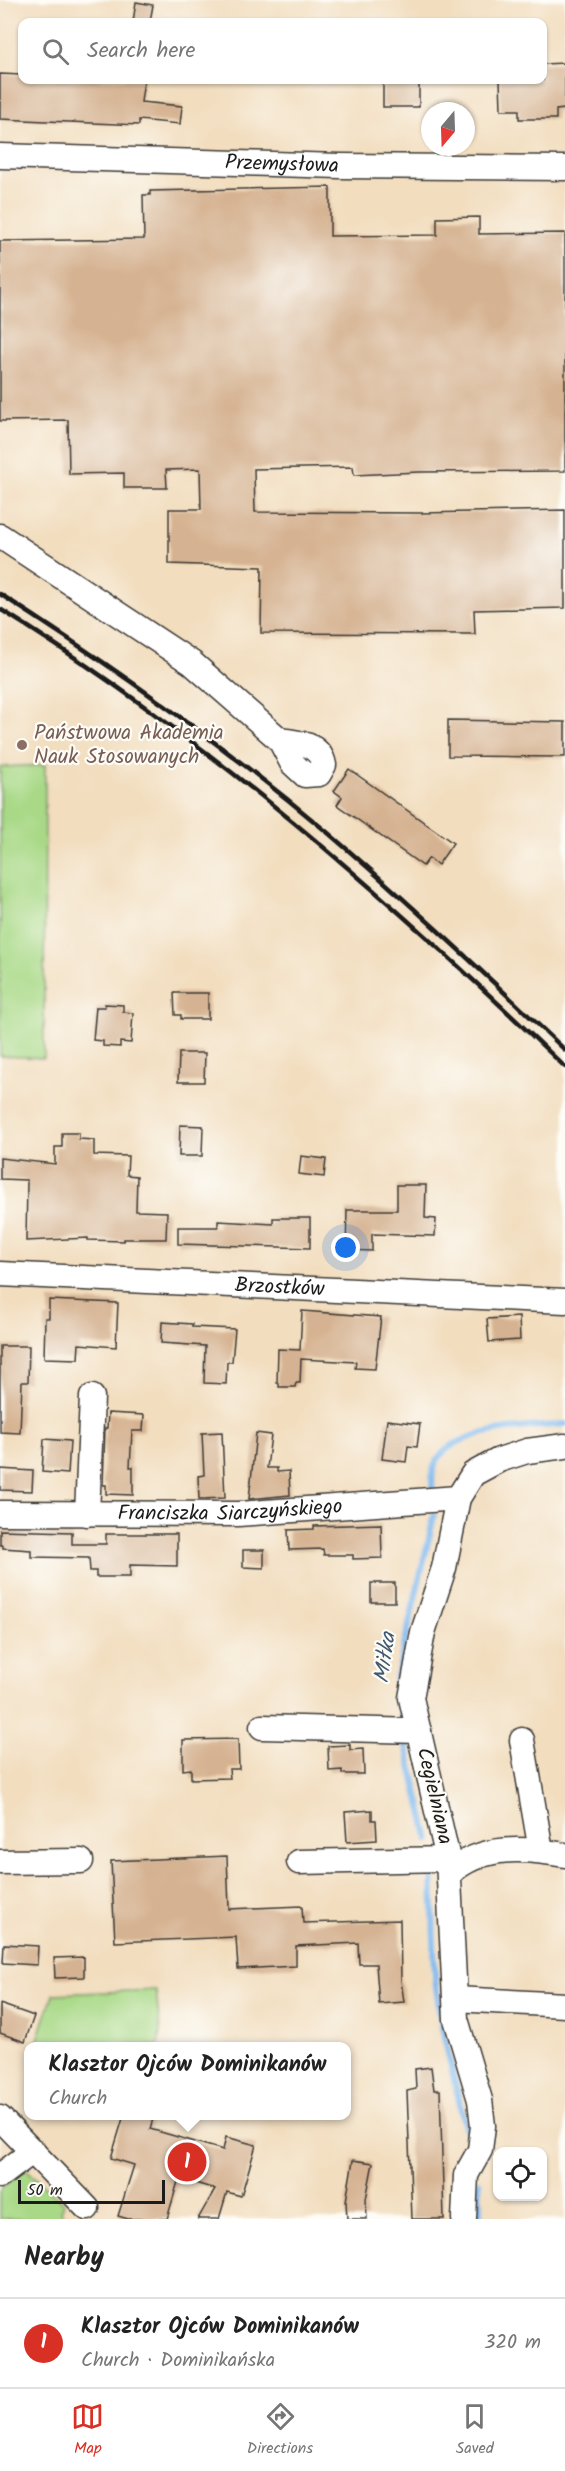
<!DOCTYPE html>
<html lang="en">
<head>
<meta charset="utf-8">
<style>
  :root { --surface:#fff; --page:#f2f2f2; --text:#222; --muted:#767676; --line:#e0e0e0; --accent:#d93025 }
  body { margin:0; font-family:Kalam,sans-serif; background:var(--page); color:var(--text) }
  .controls { position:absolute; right:18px; bottom:18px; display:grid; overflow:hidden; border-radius:12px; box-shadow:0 2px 4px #0004 }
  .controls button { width:54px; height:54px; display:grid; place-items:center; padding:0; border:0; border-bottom:2px solid var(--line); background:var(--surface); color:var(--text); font:30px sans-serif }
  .compass { position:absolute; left:421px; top:102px; width:54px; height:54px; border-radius:50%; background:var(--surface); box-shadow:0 2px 4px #0004; rotate:199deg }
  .scale { position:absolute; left:18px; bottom:15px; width:147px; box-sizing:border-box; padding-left:6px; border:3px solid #1c1c1c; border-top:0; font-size:16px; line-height:21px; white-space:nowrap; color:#1c1c1c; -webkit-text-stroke:4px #fdfcf7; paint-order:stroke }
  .you { position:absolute; left:346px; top:1248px; width:21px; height:21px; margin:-15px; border:4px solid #fff; border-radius:50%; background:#1a73e8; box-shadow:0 0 0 9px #1a73e833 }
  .badge { display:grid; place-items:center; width:39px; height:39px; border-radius:50%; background:var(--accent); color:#fff; font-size:20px; font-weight:700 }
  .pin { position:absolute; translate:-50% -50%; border:3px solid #fff; box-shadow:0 2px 6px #0006 }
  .popup { position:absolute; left:24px; top:2042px; width:327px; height:78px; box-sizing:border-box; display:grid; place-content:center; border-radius:12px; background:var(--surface); filter:drop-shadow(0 2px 4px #0005); font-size:20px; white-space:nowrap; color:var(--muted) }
  .popup b { font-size:22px; color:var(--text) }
  .popup::after { content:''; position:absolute; left:50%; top:100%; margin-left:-12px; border:12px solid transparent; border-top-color:var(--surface) }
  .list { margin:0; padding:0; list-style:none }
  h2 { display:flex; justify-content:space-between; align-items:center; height:78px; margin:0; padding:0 24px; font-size:26px }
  h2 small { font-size:20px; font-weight:400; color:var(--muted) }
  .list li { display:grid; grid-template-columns:39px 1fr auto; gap:18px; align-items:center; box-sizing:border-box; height:90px; padding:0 24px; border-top:2px solid var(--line) }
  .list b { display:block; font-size:22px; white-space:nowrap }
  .list p { margin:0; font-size:20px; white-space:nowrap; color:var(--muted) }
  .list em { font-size:20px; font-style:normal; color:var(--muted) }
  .icon { flex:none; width:33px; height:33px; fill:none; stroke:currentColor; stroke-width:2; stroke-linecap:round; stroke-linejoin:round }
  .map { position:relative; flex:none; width:565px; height:2219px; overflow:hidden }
  .search { position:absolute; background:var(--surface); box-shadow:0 2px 4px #0004; left:18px; right:18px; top:18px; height:66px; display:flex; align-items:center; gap:15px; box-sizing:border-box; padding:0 21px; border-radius:12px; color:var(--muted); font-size:22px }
  .sheet { height:168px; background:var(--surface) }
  nav { display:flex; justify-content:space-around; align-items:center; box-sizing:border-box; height:84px; border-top:2px solid var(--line); background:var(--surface); font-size:16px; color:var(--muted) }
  nav a { display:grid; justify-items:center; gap:3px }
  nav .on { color:var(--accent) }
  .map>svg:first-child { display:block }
</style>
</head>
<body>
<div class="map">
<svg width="565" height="2219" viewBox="0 0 565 2219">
  <rect width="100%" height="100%" fill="#fdfcf7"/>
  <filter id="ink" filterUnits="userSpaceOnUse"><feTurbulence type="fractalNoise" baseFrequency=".0167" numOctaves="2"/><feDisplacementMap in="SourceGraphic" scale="12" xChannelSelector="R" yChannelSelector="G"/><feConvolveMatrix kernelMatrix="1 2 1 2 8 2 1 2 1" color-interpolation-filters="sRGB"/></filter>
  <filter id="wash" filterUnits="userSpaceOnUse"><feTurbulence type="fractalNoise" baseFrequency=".008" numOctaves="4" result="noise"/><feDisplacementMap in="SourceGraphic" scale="24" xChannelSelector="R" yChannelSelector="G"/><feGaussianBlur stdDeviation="1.35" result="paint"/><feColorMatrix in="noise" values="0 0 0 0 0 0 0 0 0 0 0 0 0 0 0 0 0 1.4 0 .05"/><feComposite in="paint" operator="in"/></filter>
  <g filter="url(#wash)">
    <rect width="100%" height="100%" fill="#f2ddbe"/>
    <g fill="#a9d987" stroke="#627a52" stroke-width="1.5">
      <polygon points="45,765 44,1058 0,1056 0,767"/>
      <polygon points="156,1990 160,2030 158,2046 36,2046 53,1994"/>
      <polygon points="26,2169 64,2204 61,2211 67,2219 0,2219 0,2189"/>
    </g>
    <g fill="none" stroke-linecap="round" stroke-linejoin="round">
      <g stroke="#7bb8ee" stroke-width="6">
        <path d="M432,1495C433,1487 431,1475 434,1467C448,1426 529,1428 565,1424"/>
        <polyline points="403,1727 396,1681 434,1516"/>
        <polyline points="404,1737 429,1840"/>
        <polyline points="432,1869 435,1979 442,2028 469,2143"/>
        <polyline points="479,2182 480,2219"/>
      </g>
    </g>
    <g id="blocks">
      <g fill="#d5b291">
        <polygon points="136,2 153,5 150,22 133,22"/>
        <polygon points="565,63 565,109 556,110 556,119 519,119 519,110 501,110 500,80 543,80 543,64"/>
        <polygon points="0,74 22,75 22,80 144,80 141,102 182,106 180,124 139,120 139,125 0,119"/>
        <rect x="383" y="80" width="36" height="27"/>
        <polygon points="330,187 330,236 437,235 437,218 479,217 479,234 565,233 565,471 419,472 354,475 353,467 254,469 255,512 421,513 565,510 565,608 474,610 475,634 261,633 262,567 169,564 169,509 201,509 200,469 166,470 167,488 124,488 124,473 69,474 68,420 0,421 0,241 144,239 143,195 150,195 150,191"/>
        <polygon points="448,720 565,722 565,757 448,756"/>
        <polygon points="349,769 453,843 438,865 429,858 423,866 337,805 342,797 334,791"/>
        <polygon points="174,993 208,993 208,1019 181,1019 181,1015 175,1015"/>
        <polygon points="105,1004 123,1005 123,1012 133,1013 131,1043 120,1042 120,1047 103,1046 103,1041 93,1040 96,1007 105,1007"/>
        <polygon points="179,1053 205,1053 204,1082 178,1082"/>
        <polygon points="180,1125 203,1126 202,1156 179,1156"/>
        <polygon points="62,1133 79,1133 79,1139 94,1140 94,1155 128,1156 127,1175 137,1176 136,1211 167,1212 166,1239 124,1239 124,1241 88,1240 88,1238 26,1241 27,1182 26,1180 0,1179 0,1158 55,1164 55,1147 62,1147"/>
        <polygon points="301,1156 326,1159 324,1177 299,1174"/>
        <polygon points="397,1185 426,1185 425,1218 436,1219 435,1236 372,1234 372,1251 346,1250 347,1210 397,1210"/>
        <polygon points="273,1218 310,1218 310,1248 178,1244 178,1227 218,1227 218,1221 273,1224"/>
        <polygon points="49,1300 118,1303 116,1347 79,1344 78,1359 44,1358 45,1318 49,1318"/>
        <polygon points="302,1311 381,1317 375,1369 355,1368 356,1362 301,1359 300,1383 296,1383 295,1387 279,1387 279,1383 277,1383 278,1349 300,1350"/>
        <polygon points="519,1317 520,1340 489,1342 487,1319"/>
        <polygon points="162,1322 192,1324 192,1327 235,1329 232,1362 227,1362 226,1384 204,1383 205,1346 161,1343"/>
        <polygon points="0,1346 29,1346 28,1382 22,1382 20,1433 0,1432"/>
        <polygon points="108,1413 144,1415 143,1431 132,1431 130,1467 133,1467 133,1495 106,1494 106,1485 103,1485 105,1428 107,1428"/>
        <polygon points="387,1420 420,1424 417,1447 408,1446 406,1462 382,1459"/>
        <polygon points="222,1432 225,1498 199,1499 198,1476 204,1475 202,1433"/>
        <polygon points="256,1433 271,1435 267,1468 277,1468 277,1472 289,1471 290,1495 249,1499"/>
        <polygon points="44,1439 70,1441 68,1474 42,1472"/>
        <polygon points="0,1469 33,1471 32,1491 0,1490"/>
        <polygon points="381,1524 382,1558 353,1559 353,1555 324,1555 323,1549 289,1550 288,1530 314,1529 314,1526"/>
        <polygon points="0,1530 72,1532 72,1544 106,1544 106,1534 177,1534 177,1566 130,1565 130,1577 96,1577 96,1571 90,1571 89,1558 31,1557 31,1550 3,1548 3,1545 0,1545"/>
        <polygon points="243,1550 264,1550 264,1568 243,1567"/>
        <rect x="371" y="1583" width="24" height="19"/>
        <polygon points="238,1739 239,1769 229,1769 230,1778 191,1779 191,1769 183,1770 183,1740"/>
        <polygon points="350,1745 350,1750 363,1749 364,1774 342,1774 342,1770 329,1771 328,1746"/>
        <polygon points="372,1810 372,1820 376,1820 377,1840 347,1842 345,1812"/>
        <polygon points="227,1856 229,1909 302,1906 303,1923 400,1920 401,1980 404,2002 379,2004 376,1964 359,1964 358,1943 296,1946 296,1966 238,1969 236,1937 115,1942 111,1861"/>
        <polygon points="4,1944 38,1946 37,1965 3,1963"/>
        <polygon points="84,1957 84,1977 55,1978 54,1958"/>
        <polygon points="0,2004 34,2016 25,2042 0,2033"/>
        <polygon points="431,2067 434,2090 440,2090 444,2219 412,2219 407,2091 416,2089 415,2069"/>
        <polygon points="124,2115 154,2115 150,2129 223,2150 226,2137 256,2145 241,2196 227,2192 219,2219 198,2219 215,2189 179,2178 167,2219 128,2219 118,2216 134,2165 111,2158"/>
        <polygon points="353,2160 373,2163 366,2199 367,2219 347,2219 346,2201"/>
      </g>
    </g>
  </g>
  <g filter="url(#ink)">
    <use href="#blocks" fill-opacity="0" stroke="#3c3934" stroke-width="1.5"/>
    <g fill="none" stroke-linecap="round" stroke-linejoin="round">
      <g stroke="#3c3934" stroke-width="27">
        <g id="minor">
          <path id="s1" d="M0,156L340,166L565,168"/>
          <path d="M0,536L192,663L280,740L292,763L305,775L319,774L324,765C320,744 299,742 280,740"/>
          <path id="s2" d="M0,1274L565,1301"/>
          <path id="s3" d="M0,1513L238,1514L458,1498"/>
          <polyline points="87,1514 92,1397"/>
          <polyline points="262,1727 419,1731"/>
          <polyline points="522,1740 541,1851"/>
          <polyline points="0,1862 81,1861"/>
          <polyline points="299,1862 448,1859"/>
          <path d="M450,1873C482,1844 525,1848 565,1855"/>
          <polyline points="456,1999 565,2005"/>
          <polyline points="0,2118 87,2208"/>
          <polyline points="0,2176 33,2151"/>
          <polyline points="464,2219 466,2175 480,2150 483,2126 480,2100 456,2019 448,1859 411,1698 423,1632 444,1568 458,1498 473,1474 499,1460 527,1451 565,1446"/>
        </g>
      </g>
      <use href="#minor" stroke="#fff" stroke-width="24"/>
      <g stroke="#1c1c1c" stroke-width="4.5">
        <path d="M0,594C114,667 224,745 327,832C409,902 487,976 565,1050"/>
        <path d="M0,609C207,738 390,898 565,1067"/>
      </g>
    </g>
  </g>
  <circle fill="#8d6e63" stroke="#fdfcf7" stroke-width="2" cx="22" cy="745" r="6"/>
  <g text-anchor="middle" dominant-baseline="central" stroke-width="4.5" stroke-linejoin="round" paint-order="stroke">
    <g font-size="21" fill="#1c1c1c" stroke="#fdfcf7">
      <text stroke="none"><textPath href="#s1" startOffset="282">Przemysłowa</textPath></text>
      <text stroke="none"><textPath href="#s2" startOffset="280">Brzostków</textPath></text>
      <text stroke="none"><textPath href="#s3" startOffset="230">Franciszka Siarczyńskiego</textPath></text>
      <text transform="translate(434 1796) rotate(77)">Cegielniana</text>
    </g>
    <g font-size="21" fill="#785e54" stroke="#fdfcf7" text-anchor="start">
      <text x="34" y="733">Państwowa Akademia<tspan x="34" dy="24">Nauk Stosowanych</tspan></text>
    </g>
    <g font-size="22" font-style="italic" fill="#425a70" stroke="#fdfcf7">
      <text transform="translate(386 1658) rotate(-82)">Miłka</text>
    </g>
  </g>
</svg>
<div class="controls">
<button><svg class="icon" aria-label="locate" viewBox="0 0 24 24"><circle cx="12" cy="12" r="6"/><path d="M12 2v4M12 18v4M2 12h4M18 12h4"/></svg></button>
</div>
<svg class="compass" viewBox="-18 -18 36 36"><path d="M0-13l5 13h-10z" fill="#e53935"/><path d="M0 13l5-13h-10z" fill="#767676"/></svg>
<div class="scale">50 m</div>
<div class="you"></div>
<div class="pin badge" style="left:187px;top:2162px">1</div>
<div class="popup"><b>Klasztor Ojców Dominikanów</b>Church</div>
<div class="search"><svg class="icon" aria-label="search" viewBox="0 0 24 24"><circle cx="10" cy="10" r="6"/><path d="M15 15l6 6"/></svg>Search here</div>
</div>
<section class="sheet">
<h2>Nearby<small></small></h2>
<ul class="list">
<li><span class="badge">1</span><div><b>Klasztor Ojców Dominikanów</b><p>Church · Dominikańska</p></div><em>320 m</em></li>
</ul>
</section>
<nav>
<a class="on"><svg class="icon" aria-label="map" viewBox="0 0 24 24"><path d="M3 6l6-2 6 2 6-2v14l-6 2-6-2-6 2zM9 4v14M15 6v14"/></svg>Map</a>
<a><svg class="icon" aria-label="directions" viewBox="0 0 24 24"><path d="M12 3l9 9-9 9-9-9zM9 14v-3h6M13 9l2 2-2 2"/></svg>Directions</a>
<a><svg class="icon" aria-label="saved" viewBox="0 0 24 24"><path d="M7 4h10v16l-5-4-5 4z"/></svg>Saved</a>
</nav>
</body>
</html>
